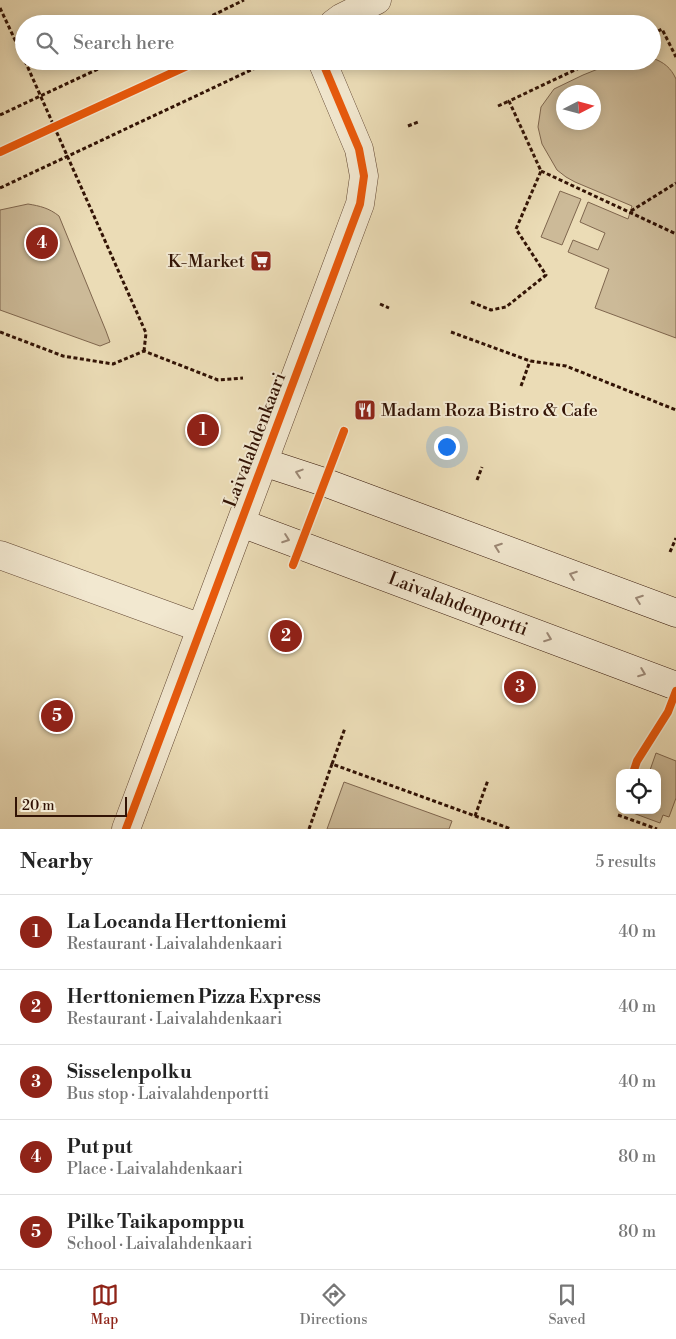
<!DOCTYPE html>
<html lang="en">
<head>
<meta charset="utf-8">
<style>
  :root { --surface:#fff; --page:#f2f2f2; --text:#222; --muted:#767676; --line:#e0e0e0; --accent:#8f2418 }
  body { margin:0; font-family:"Libre Bodoni",serif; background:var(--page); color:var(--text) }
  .controls { position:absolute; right:15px; bottom:15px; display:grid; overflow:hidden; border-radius:10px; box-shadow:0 2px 12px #0003 }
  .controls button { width:45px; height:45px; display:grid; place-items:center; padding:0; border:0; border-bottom:1px solid var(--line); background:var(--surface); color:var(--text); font:25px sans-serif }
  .compass { position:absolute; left:556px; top:85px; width:45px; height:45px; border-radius:50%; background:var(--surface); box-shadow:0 2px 12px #0003; rotate:84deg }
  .scale { position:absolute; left:15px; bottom:12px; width:112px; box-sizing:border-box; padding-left:5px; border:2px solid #321305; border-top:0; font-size:14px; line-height:18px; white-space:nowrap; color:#321305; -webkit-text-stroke:4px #f2e8d0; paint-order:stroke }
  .you { position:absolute; left:446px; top:446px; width:18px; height:18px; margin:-12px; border:4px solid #fff; border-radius:50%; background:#1a73e8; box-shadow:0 0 0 8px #1a73e833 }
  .badge { display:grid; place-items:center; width:32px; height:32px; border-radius:50%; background:var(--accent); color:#fff; font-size:16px; font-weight:700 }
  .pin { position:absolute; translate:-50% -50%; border:2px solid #fff; box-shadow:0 1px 5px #0006 }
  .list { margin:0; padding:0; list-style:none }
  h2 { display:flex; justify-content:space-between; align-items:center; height:65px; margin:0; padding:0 20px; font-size:21px }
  h2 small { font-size:16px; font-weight:400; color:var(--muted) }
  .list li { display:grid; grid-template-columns:32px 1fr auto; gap:15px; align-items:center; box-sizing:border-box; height:75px; padding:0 20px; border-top:1px solid var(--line) }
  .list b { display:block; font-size:19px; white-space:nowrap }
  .list p { margin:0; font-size:16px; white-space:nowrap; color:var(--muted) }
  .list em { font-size:16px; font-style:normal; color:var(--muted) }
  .icon { flex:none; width:28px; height:28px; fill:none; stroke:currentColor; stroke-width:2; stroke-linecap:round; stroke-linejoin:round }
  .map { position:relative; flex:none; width:676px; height:829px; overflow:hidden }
  .search { position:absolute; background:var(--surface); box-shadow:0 2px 12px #0003; left:15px; right:15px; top:15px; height:55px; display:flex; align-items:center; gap:12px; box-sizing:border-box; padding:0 18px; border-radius:28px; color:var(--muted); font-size:19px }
  .sheet { height:440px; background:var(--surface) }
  nav { display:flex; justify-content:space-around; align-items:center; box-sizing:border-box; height:70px; border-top:1px solid var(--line); background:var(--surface); font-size:14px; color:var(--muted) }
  nav a { display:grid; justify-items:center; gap:2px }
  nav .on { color:var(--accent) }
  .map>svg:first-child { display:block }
</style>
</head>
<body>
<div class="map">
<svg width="676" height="829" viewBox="0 0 676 829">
  <rect width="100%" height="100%" fill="#ebdcb6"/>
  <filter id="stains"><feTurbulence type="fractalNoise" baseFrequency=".004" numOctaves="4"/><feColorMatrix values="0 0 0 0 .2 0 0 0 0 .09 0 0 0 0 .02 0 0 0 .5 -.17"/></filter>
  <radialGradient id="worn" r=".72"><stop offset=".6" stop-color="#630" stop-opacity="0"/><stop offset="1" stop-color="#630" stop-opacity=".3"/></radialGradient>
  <g fill="#ccba98" stroke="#7f664e" fill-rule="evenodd">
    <path d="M652,58C664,62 671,68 676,79V338L595,308L609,269L568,252L573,240L598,250L605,233L580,222L588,202L628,219L632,206L575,182L566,177L557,170L542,144L538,127L541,107L554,89L583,75L618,61H652ZM564,92H594V122H564Z"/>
    <polygon points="560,191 581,199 562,245 541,237"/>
    <path d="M28,204C40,206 49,208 59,216L106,331L110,342L100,346L0,310V210Z"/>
    <polygon points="656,753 676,761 676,798 669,817 663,815 660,823 633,813 634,810 657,810 657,773 649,773"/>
    <polygon points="344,782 452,821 449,829 327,829"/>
  </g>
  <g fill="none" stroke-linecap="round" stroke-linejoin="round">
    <g stroke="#604531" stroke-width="29">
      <g id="street">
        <polyline points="333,24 341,18 377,0"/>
        <polyline points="0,555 201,628"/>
        <polyline points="126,829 360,204 364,176 359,149 322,61"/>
      </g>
    </g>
    <g stroke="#321305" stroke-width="29">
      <g id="secondary">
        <polyline points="263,462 324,482 676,613"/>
        <polyline points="241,523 676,686"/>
      </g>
    </g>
    <g stroke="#321305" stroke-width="3" stroke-dasharray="4 2.5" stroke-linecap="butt">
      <polyline points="0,8 24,59"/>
      <polyline points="195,24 244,0"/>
      <polyline points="652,34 662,29 676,57"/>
      <polyline points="25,61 146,333 144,351"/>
      <polyline points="498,106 509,101"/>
      <polyline points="0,115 115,61"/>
      <polyline points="408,126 418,122"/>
      <polyline points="541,171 676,234"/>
      <polyline points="0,188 266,63"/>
      <polyline points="631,211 676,183"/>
      <polyline points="471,302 491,310 506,307 546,275 516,229 541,171 509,101 594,61"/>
      <polyline points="380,304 389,308"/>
      <polyline points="0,332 63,356 113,364 144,351 218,380 243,378"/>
      <polyline points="451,332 530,361 566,366 676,410"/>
      <polyline points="521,386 530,361"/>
      <polyline points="477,480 482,467"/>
      <polyline points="670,552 676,538"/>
      <polyline points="332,764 345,728"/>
      <polyline points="618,815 657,829"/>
      <polyline points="475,816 488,780"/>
      <polyline points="309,829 332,764 511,829"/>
    </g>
    <use href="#street" stroke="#f2e8d0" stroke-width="28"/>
    <use href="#secondary" stroke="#f2e8d0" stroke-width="28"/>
    <g stroke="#f2e8d0" stroke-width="11">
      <g id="cycleway">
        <polyline points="0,152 54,127 198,61"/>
        <polyline points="293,565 344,431"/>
        <polyline points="633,773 637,761 668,712 676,691"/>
        <polyline points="126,829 360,204 364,176 359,149 322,61"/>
      </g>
    </g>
    <use href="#cycleway" stroke="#e8590c" stroke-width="8"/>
  </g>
  <defs><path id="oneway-chevron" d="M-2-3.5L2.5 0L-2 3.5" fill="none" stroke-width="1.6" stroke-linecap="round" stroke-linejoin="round" transform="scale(1.25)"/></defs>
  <g stroke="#9c8875">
    <use href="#oneway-chevron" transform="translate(299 473) rotate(-162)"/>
    <use href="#oneway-chevron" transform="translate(286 539) rotate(20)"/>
    <use href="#oneway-chevron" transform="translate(498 547) rotate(-160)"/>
    <use href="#oneway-chevron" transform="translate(573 575) rotate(-160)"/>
    <use href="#oneway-chevron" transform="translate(639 599) rotate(-160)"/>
    <use href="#oneway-chevron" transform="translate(548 638) rotate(21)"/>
    <use href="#oneway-chevron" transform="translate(642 673) rotate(21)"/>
  </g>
  <defs>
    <g id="supermarket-square" transform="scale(1.125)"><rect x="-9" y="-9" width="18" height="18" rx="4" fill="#8f2418" stroke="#f2e8d0"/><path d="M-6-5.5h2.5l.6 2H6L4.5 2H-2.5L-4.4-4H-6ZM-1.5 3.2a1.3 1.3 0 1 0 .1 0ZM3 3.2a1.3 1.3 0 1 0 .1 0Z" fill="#fff"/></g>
    <g id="restaurant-square" transform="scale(1.125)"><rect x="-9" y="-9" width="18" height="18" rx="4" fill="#8f2418" stroke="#f2e8d0"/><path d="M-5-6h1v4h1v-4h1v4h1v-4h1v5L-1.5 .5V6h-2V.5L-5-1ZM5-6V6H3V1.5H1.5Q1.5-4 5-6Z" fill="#fff"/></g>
  </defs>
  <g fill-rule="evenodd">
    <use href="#supermarket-square" x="261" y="261"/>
    <use href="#restaurant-square" x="365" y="410"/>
  </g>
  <g text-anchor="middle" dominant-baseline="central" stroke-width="4" stroke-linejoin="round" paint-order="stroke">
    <g font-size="18" fill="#321305" stroke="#f2e8d0" text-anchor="end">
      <text x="245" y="261">K-Market</text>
      <text x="381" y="410" text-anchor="start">Madam Roza Bistro &amp; Cafe</text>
    </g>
    <g font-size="18" fill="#321305" stroke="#f2e8d0">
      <text transform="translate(255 440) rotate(-69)">Laivalahdenkaari</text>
      <text transform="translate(458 604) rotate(21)">Laivalahdenportti</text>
    </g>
  </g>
  <rect width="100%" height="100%" filter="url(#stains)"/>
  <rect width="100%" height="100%" fill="url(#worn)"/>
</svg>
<div class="controls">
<button><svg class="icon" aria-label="locate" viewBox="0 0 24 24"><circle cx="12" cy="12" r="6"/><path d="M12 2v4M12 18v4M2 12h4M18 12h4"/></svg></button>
</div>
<svg class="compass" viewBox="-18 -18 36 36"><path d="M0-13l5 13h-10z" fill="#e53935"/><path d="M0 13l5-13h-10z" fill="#767676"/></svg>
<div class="scale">20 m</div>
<div class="you"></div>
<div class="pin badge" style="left:203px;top:430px">1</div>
<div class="pin badge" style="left:286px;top:636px">2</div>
<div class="pin badge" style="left:520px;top:687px">3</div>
<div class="pin badge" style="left:42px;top:243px">4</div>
<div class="pin badge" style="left:57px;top:716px">5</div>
<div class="search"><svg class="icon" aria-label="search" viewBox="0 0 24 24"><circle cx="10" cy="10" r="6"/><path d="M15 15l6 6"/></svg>Search here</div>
</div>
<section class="sheet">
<h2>Nearby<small>5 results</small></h2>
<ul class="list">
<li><span class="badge">1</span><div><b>La Locanda Herttoniemi</b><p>Restaurant · Laivalahdenkaari</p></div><em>40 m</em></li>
<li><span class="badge">2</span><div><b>Herttoniemen Pizza Express</b><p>Restaurant · Laivalahdenkaari</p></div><em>40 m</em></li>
<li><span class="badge">3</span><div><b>Sisselenpolku</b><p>Bus stop · Laivalahdenportti</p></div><em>40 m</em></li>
<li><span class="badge">4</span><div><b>Put put</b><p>Place · Laivalahdenkaari</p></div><em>80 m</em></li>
<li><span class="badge">5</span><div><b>Pilke Taikapomppu</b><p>School · Laivalahdenkaari</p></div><em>80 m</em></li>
</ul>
</section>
<nav>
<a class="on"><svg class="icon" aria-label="map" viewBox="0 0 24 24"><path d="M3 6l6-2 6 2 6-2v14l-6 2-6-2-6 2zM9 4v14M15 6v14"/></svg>Map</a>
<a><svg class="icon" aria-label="directions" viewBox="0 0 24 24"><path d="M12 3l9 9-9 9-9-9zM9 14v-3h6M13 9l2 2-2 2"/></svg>Directions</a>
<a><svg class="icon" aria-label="saved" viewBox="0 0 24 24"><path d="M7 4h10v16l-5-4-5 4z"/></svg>Saved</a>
</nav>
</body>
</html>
